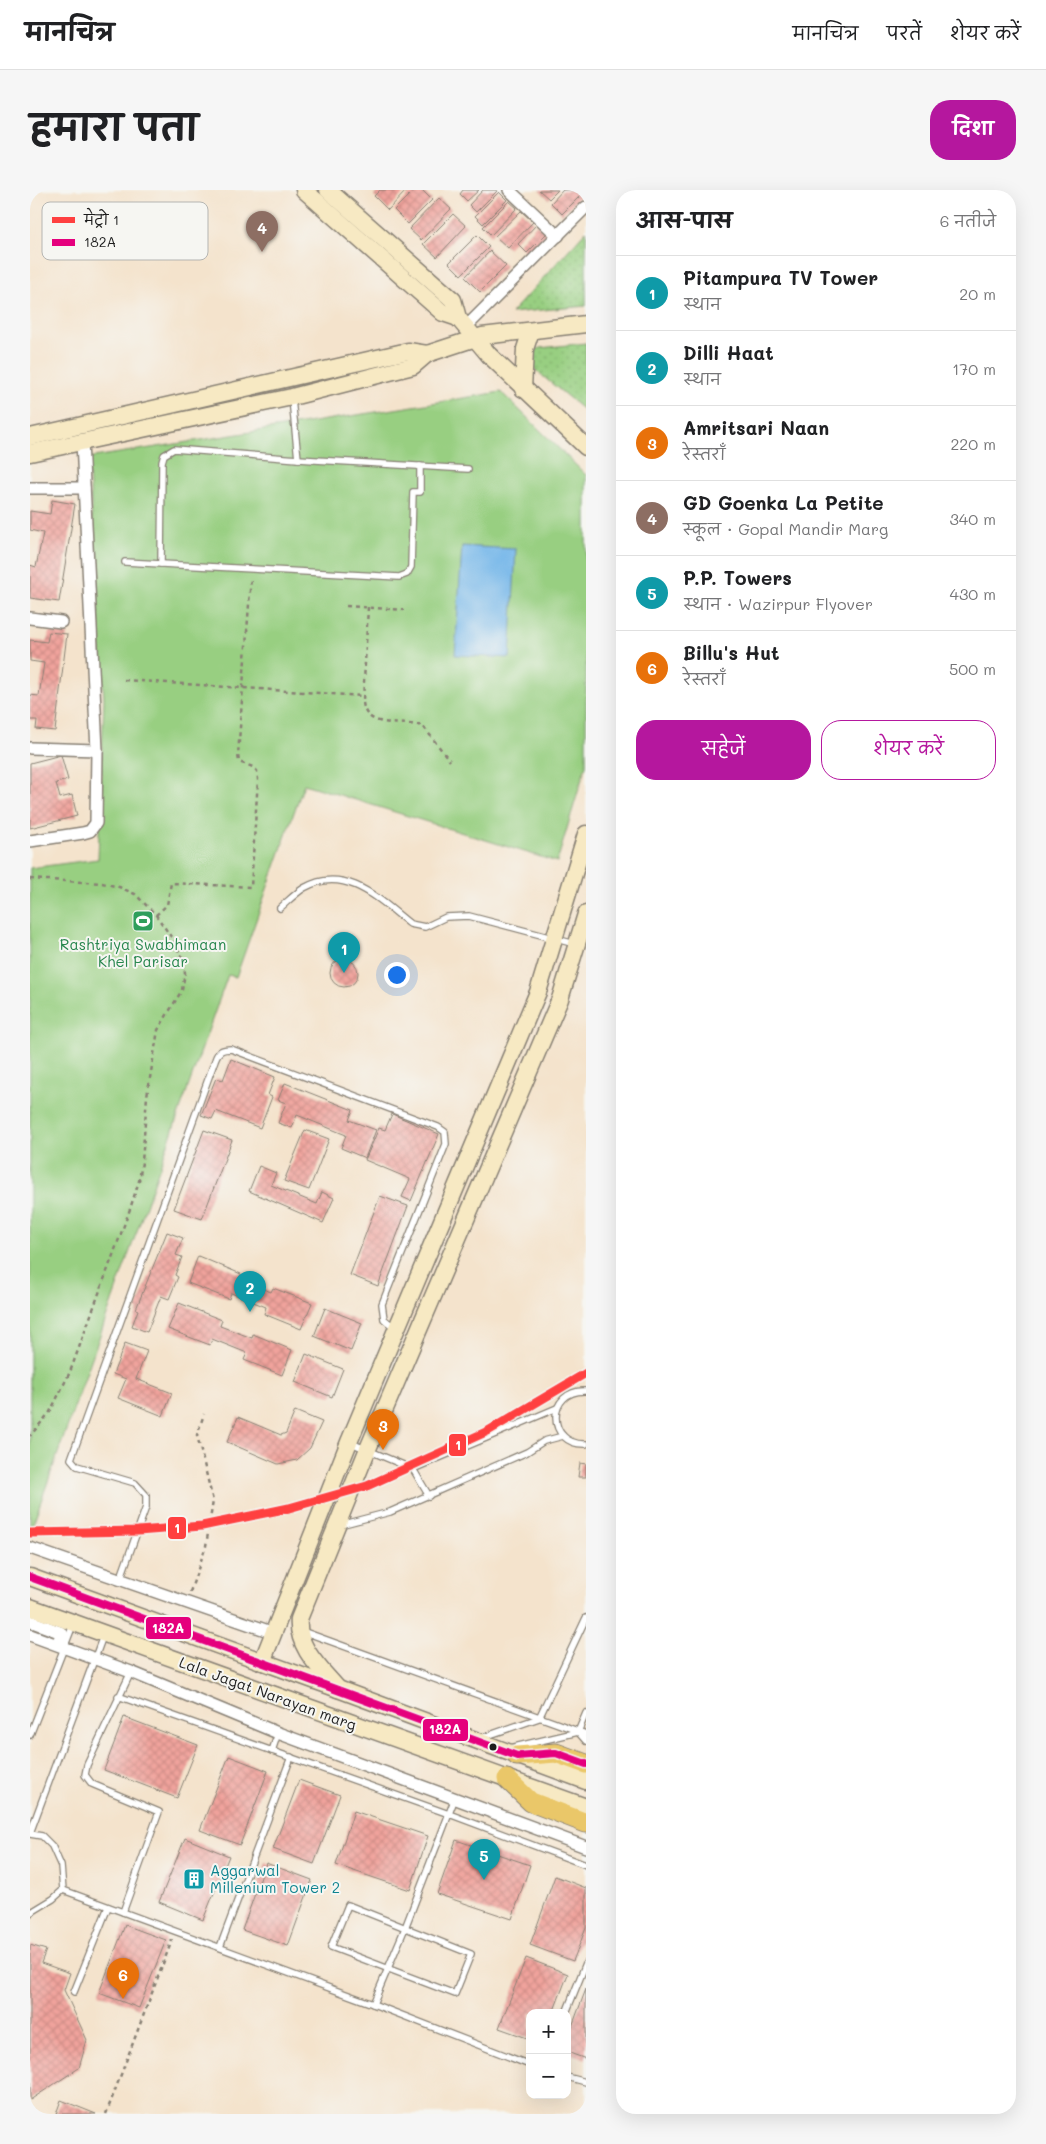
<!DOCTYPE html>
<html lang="hi">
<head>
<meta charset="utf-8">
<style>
  :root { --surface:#fff; --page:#f6f6f6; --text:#202124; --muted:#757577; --line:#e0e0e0; --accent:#b5179e }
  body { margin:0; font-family:Mali,"Playpen Sans Deva",sans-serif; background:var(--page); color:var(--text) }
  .controls { position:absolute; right:15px; bottom:15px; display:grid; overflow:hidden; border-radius:10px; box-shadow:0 5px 20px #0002 }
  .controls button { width:45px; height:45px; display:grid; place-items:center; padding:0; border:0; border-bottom:1px solid var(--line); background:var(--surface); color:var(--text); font:25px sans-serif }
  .you { position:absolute; left:366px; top:784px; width:18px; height:18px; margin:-12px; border:4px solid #fff; border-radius:50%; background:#1a73e8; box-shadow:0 0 0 8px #1a73e833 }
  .badge { display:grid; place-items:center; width:32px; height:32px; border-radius:50%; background:var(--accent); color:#fff; font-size:16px; font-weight:700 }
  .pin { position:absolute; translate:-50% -41px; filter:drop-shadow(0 1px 2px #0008) }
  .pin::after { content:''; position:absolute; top:26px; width:18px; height:15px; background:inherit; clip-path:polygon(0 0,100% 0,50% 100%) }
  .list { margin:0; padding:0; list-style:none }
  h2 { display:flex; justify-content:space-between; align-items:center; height:65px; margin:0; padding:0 20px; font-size:21px }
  h2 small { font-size:16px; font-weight:400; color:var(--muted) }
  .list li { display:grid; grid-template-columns:32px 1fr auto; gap:15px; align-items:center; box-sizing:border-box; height:75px; padding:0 20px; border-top:1px solid var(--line) }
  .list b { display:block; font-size:19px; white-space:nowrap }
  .list p { margin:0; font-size:16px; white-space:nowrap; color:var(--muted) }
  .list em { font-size:16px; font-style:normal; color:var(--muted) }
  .actions { display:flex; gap:10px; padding:15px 20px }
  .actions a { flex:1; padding:11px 0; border:1px solid var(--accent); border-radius:20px; text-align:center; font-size:18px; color:var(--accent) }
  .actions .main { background:var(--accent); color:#fff }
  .map { position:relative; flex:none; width:556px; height:1924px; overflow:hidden; border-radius:20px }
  header { display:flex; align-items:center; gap:30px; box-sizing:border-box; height:70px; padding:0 25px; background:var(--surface); border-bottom:1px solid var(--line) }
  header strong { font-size:24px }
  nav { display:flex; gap:28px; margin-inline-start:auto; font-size:18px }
  .intro { display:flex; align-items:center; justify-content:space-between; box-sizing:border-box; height:120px; padding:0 30px }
  h1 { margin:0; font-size:35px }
  .button { padding:12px 22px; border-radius:20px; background:var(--accent); color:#fff; font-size:18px; font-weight:700 }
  main { display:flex; gap:30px; padding:0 30px }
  aside { flex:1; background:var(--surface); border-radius:20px; box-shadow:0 5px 20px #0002 }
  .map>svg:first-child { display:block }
</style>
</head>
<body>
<header>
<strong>मानचित्र</strong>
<nav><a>मानचित्र</a><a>परतें</a><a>शेयर करें</a></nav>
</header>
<div class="intro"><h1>हमारा पता</h1><a class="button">दिशा</a></div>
<main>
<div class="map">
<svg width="556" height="1924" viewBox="0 0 556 1924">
  <defs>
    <pattern id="park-dots" width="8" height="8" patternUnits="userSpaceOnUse" patternTransform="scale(1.25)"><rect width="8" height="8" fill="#98cf81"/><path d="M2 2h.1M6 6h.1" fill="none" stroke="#82b16f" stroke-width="1.8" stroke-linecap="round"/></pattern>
    <pattern id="building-cross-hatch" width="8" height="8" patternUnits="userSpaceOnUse" patternTransform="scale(1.25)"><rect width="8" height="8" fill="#f0a39c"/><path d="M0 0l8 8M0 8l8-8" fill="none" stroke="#cd8c86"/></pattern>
  </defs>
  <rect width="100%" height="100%" fill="#f6f6f2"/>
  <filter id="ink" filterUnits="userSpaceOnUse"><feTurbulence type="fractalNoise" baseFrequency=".02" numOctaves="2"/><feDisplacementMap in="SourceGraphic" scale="10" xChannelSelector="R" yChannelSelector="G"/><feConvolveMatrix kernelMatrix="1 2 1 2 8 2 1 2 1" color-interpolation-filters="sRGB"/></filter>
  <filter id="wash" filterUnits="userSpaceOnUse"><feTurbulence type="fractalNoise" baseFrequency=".0096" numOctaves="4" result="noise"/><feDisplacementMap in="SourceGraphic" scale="20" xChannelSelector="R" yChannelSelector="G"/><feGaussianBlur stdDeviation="1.12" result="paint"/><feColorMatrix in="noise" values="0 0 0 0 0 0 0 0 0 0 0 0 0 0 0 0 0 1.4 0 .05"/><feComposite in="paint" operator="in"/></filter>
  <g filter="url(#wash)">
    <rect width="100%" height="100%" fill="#f4e3cc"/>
    <g fill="url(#park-dots)" stroke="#5a764e">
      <polygon points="556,41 556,116 481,123"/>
      <polygon points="556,153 556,222 497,173 498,162 510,158"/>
    </g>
    <polygon fill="#98cf81" stroke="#5a764e" points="471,202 556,285 556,575 527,672 274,594 206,787 198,785 0,1342 0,678 68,669 74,509 58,268"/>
    <polygon fill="#73b6e9" stroke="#486982" points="432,356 486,359 480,468 425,465"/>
    <g id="blocks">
      <g fill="url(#building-cross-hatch)">
        <polygon points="350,0 377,0 358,20 344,6"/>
        <polygon points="384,0 392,0 402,10 378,34 364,20"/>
        <polygon points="433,0 449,0 437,11 430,4"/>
        <polygon points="453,0 468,0 446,22 439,15"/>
        <polygon points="509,0 528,0 519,9"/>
        <polygon points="533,0 556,0 532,24 521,13"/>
        <polygon points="469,2 477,10 453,34 445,26"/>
        <polygon points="409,8 421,19 391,50 379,39"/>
        <polygon points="479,11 487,18 461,45 453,37"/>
        <polygon points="491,21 503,32 478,58 465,46"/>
        <polygon points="423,24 436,36 407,67 393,54"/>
        <polygon points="507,34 517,43 497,63 488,54"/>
        <polygon points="447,45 459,57 431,85 419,73"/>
        <polygon points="460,61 476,76 450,102 435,87"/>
        <polygon points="22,310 45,314 29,412 0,408 0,375 6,377 13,343 0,340 0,321 20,324"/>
        <polygon points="19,442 37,444 25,541 6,539 7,530 0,530 0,505 9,506 14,473 0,471 0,450 17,452"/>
        <polygon points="31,565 38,590 26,593 30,608 42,605 47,626 0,638 0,573"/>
        <circle cx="314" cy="783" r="14"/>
        <polygon points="201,869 245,887 238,905 242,907 230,938 186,921 182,929 171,925 186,888 193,890"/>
        <polygon points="255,893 323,920 319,930 346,940 335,968 311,958 316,945 267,925 262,938 248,933 256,913 248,910"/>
        <polygon points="362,924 409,944 381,1011 372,1007 380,989 335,970 349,938 355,940"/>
        <polygon points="174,940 202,950 172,1029 144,1019"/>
        <polygon points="275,940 299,949 279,1000 254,991"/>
        <polygon points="229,976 246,983 241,995 287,1014 292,1002 304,1008 293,1033 219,1001"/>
        <polygon points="350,1006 378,1016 348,1096 320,1085"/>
        <polygon points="137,1042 153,1048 146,1065 152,1067 145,1085 148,1087 139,1109 131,1106 117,1142 102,1136 108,1120 106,1119"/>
        <polygon points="168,1066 211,1084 209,1089 241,1102 243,1098 282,1113 271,1139 234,1124 236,1117 201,1103 199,1109 158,1093"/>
        <polygon points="149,1113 192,1130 190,1136 222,1148 223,1144 262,1160 252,1185 214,1170 217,1163 182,1149 180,1155 138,1139"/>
        <polygon points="295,1118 332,1133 321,1161 284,1146"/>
        <polygon points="95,1153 117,1161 106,1189 142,1203 133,1226 88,1208 96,1189 83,1184"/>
        <polygon points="276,1164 313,1179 302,1207 265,1192"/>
        <polygon points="265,1221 292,1232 280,1258 267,1270 248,1274 197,1252 208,1227 251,1245 256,1243"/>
        <polygon points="550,1273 556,1274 556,1287 548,1287"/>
        <polygon points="94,1527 168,1555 147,1608 74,1580"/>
        <polygon points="199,1566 238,1581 210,1655 170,1640"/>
        <polygon points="269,1590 310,1605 284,1674 243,1659"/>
        <polygon points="324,1621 398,1646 380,1700 306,1675"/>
        <polygon points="155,1648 199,1666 173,1730 129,1712"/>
        <polygon points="426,1650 500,1675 482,1729 407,1704"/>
        <polygon points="236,1673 282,1690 258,1756 212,1740"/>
        <polygon points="525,1686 556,1698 556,1738 543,1771 500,1755"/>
        <polygon points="95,1735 136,1750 109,1818 69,1803"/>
        <polygon points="0,1755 16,1760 11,1773 40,1783 34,1800 57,1850 49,1878 0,1910"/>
        <polygon points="496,1768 538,1784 523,1823 500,1823 500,1849 469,1838"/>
        <polygon points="556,1799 556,1869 537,1862 537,1850"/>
        <polygon points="31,1910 66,1924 26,1924"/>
      </g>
    </g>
  </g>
  <g filter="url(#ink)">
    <use href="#blocks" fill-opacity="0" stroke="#888074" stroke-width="1"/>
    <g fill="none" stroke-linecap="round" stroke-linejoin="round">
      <g stroke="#888074" stroke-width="8">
        <g id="lane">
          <polyline points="262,209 268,269"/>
          <polyline points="95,372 369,387 377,384 381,377 383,302 390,302 390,276"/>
          <polyline points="131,374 132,272 134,265 144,259 268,269 438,279"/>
          <path d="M250,718C258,711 266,703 274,698C315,674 350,710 380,734L395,737L416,727L439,726L545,754"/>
          <path d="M556,1201C516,1199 516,1256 556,1254"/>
          <polyline points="321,1253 383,1279 527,1218"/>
          <polyline points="383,1279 399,1306"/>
          <polyline points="310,1335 360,1322 497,1262 514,1251 533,1246"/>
          <path d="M90,1390L116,1317V1305L105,1293L47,1276L41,1269L185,870C188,861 192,859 201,859L408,937L415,942L416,954L352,1114L354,1129L365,1138"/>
          <polyline points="272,1441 556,1544"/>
          <polyline points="88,1506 419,1624 556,1675"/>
          <polyline points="548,1542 556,1523"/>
          <polyline points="549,1543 556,1551"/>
          <polyline points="0,1545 43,1435"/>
          <polyline points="451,1548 509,1528 556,1428"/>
          <polyline points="480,1558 548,1542"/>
          <polyline points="242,1561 248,1543"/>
          <polyline points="0,1643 73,1446"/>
          <polyline points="0,1644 12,1646 22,1656 31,1676 33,1700 23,1709 0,1723"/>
          <polyline points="33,1700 343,1814 500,1875"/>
          <polygon points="318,1715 441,1764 425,1804 301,1757"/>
          <polyline points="93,1722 129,1622 62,1594 55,1585 57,1575 101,1482"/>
          <polyline points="190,1757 261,1567"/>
          <polyline points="44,1802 78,1717"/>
          <polyline points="343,1814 375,1738 425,1608"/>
          <polyline points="536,1823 556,1773"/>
          <polyline points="537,1887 556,1892"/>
        </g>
      </g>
      <g stroke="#888074" stroke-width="14">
        <g id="street">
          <polyline points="479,0 528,46"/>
          <polyline points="436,137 556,17"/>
          <polyline points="0,298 54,298"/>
          <polyline points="0,428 31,432"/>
          <polyline points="0,558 67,560"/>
          <polyline points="0,651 53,643 60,641 66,633 67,560 52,252"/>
          <polyline points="0,1358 244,1443"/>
          <polyline points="0,1431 32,1443 27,1454"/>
          <polyline points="0,1445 101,1482 248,1543 556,1657"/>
        </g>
      </g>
      <g stroke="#888074" stroke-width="19">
        <g id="secondary">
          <polyline points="274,0 413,123 428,128"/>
          <polyline points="298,0 423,110 428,128 459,165 556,257"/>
          <polyline points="493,199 495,159 501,141"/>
          <polyline points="0,247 378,161 397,164 452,146 556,134"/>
          <polyline points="0,263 262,207 383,176 397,164"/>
          <polyline points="0,1387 308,1499 556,1591"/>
          <polyline points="0,1417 556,1617"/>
          <polyline points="232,1472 319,1252 508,802 556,644"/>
          <path d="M308,1499C291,1479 266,1457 269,1429L337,1261L530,809L556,724"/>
        </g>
      </g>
      <g stroke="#888074" stroke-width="21">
        <g id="primary">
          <polyline points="487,1566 526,1563 556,1574"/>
          <polyline points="477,1589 501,1612 556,1633"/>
        </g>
      </g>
      <g stroke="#888074" stroke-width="2.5" stroke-dasharray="4 4" stroke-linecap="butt">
        <polyline points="316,416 374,420"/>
        <path d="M338,417L333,510C333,541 372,530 393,536L420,571"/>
        <polyline points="94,490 333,506"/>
        <polyline points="0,689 72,693 89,697 105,704 126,725 144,751 153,770 155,783 152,800 128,840 117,906 112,972 109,991 100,1019 40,1182 20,1222 0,1246"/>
        <polyline points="126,725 137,715 141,693 221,697 228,589 227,581 223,577 209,572 208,565 221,387"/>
        <polyline points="160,1402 176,1356 183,1311 167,1245 174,1224"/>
        <polyline points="76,1924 142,1750"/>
      </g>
      <use href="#lane" stroke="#fff" stroke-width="5.5"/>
      <use href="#street" stroke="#fff" stroke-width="11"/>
      <use href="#secondary" stroke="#f7e9c3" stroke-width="16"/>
      <use href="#primary" stroke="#eac769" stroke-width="19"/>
      <g stroke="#f6f6f2" stroke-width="11">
        <polyline id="bus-1" points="0,1387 487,1566 526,1563 556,1574"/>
      </g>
      <use href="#bus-1" stroke="#e5007d" stroke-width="8"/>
      <g stroke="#f6f6f2" stroke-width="12">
        <polyline id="metro-1" points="0,1343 108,1341 172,1336 259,1318 337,1296 458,1241 556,1183"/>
      </g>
      <use href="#metro-1" stroke="#ff4040" stroke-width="9"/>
    </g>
  </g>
  <defs>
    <g id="stadium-square" transform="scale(1.125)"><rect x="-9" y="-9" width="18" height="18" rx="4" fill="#2e9e5b" stroke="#f6f6f2"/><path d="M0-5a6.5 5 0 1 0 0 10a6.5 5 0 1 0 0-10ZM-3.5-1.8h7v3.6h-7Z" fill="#fff"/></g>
    <g id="building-square" transform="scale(1.125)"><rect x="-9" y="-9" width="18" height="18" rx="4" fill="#0f9aa8" stroke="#f6f6f2"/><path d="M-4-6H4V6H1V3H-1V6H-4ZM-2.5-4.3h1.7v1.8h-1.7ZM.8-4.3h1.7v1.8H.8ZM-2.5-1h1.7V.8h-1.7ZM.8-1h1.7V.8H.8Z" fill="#fff"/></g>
  </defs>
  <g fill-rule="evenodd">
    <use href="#stadium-square" x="113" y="731"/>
    <use href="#building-square" x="164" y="1689"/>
  </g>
  <circle fill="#1c1c1c" stroke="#f6f6f2" stroke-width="2" cx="463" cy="1557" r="4.5"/>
  <g text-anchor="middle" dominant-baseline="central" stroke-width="4" stroke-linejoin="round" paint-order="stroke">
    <g font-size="15" fill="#27864d" stroke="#f6f6f2">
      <text x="113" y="754">Rashtriya Swabhimaan<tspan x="113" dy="17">Khel Parisar</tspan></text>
    </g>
    <g font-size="15" fill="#1c1c1c" stroke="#f6f6f2">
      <text transform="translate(238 1503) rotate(20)">Lala Jagat Narayan marg</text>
    </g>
    <g font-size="15" fill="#0d838f" stroke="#f6f6f2" text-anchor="start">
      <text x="180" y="1680">Aggarwal<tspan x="180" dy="17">Millenium Tower 2</tspan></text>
    </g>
  </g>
  <rect x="12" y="12" width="166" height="58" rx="8" fill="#f6f6f2" stroke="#b5b5b2" stroke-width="1"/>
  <rect x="22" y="27" width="23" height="6" fill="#ff4040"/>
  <rect x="22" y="49" width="23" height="7" fill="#e5007d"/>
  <g font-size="14" fill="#1c1c1c">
    <text x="54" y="35">मेट्रो 1</text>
    <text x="54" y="57">182A</text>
  </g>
  <g stroke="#f6f6f2" stroke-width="2">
    <rect x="418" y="1243" width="19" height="24" rx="5" fill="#ff4040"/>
    <rect x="137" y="1326" width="20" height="24" rx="5" fill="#ff4040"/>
    <rect x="115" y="1426" width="47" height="24" rx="5" fill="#e5007d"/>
    <rect x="392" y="1528" width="47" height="24" rx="5" fill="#e5007d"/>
  </g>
  <g font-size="14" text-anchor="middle" font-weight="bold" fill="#fff">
    <text x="428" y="1260">1</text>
    <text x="147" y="1343">1</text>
    <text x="138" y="1443">182A</text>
    <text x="415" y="1544">182A</text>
  </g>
</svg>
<div class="controls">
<button>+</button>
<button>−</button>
</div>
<div class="you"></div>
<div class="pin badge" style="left:314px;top:783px;background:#0f9aa8">1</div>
<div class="pin badge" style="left:220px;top:1122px;background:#0f9aa8">2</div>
<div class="pin badge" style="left:353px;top:1260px;background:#e8710a">3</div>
<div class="pin badge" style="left:232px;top:62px;background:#8d6e63">4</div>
<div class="pin badge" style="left:454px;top:1690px;background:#0f9aa8">5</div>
<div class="pin badge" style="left:93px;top:1809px;background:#e8710a">6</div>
</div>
<aside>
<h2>आस-पास<small>6 नतीजे</small></h2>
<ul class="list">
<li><span class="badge" style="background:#0f9aa8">1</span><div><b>Pitampura TV Tower</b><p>स्थान</p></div><em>20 m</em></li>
<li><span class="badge" style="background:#0f9aa8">2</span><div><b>Dilli Haat</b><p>स्थान</p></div><em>170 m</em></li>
<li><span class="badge" style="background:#e8710a">3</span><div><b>Amritsari Naan</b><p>रेस्तराँ</p></div><em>220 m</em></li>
<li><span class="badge" style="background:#8d6e63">4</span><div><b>GD Goenka La Petite</b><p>स्कूल · Gopal Mandir Marg</p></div><em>340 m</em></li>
<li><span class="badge" style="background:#0f9aa8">5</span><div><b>P.P. Towers</b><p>स्थान · Wazirpur Flyover</p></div><em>430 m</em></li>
<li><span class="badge" style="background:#e8710a">6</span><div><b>Billu's Hut</b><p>रेस्तराँ</p></div><em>500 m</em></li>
</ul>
<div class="actions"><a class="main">सहेजें</a><a>शेयर करें</a></div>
</aside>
</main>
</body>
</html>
